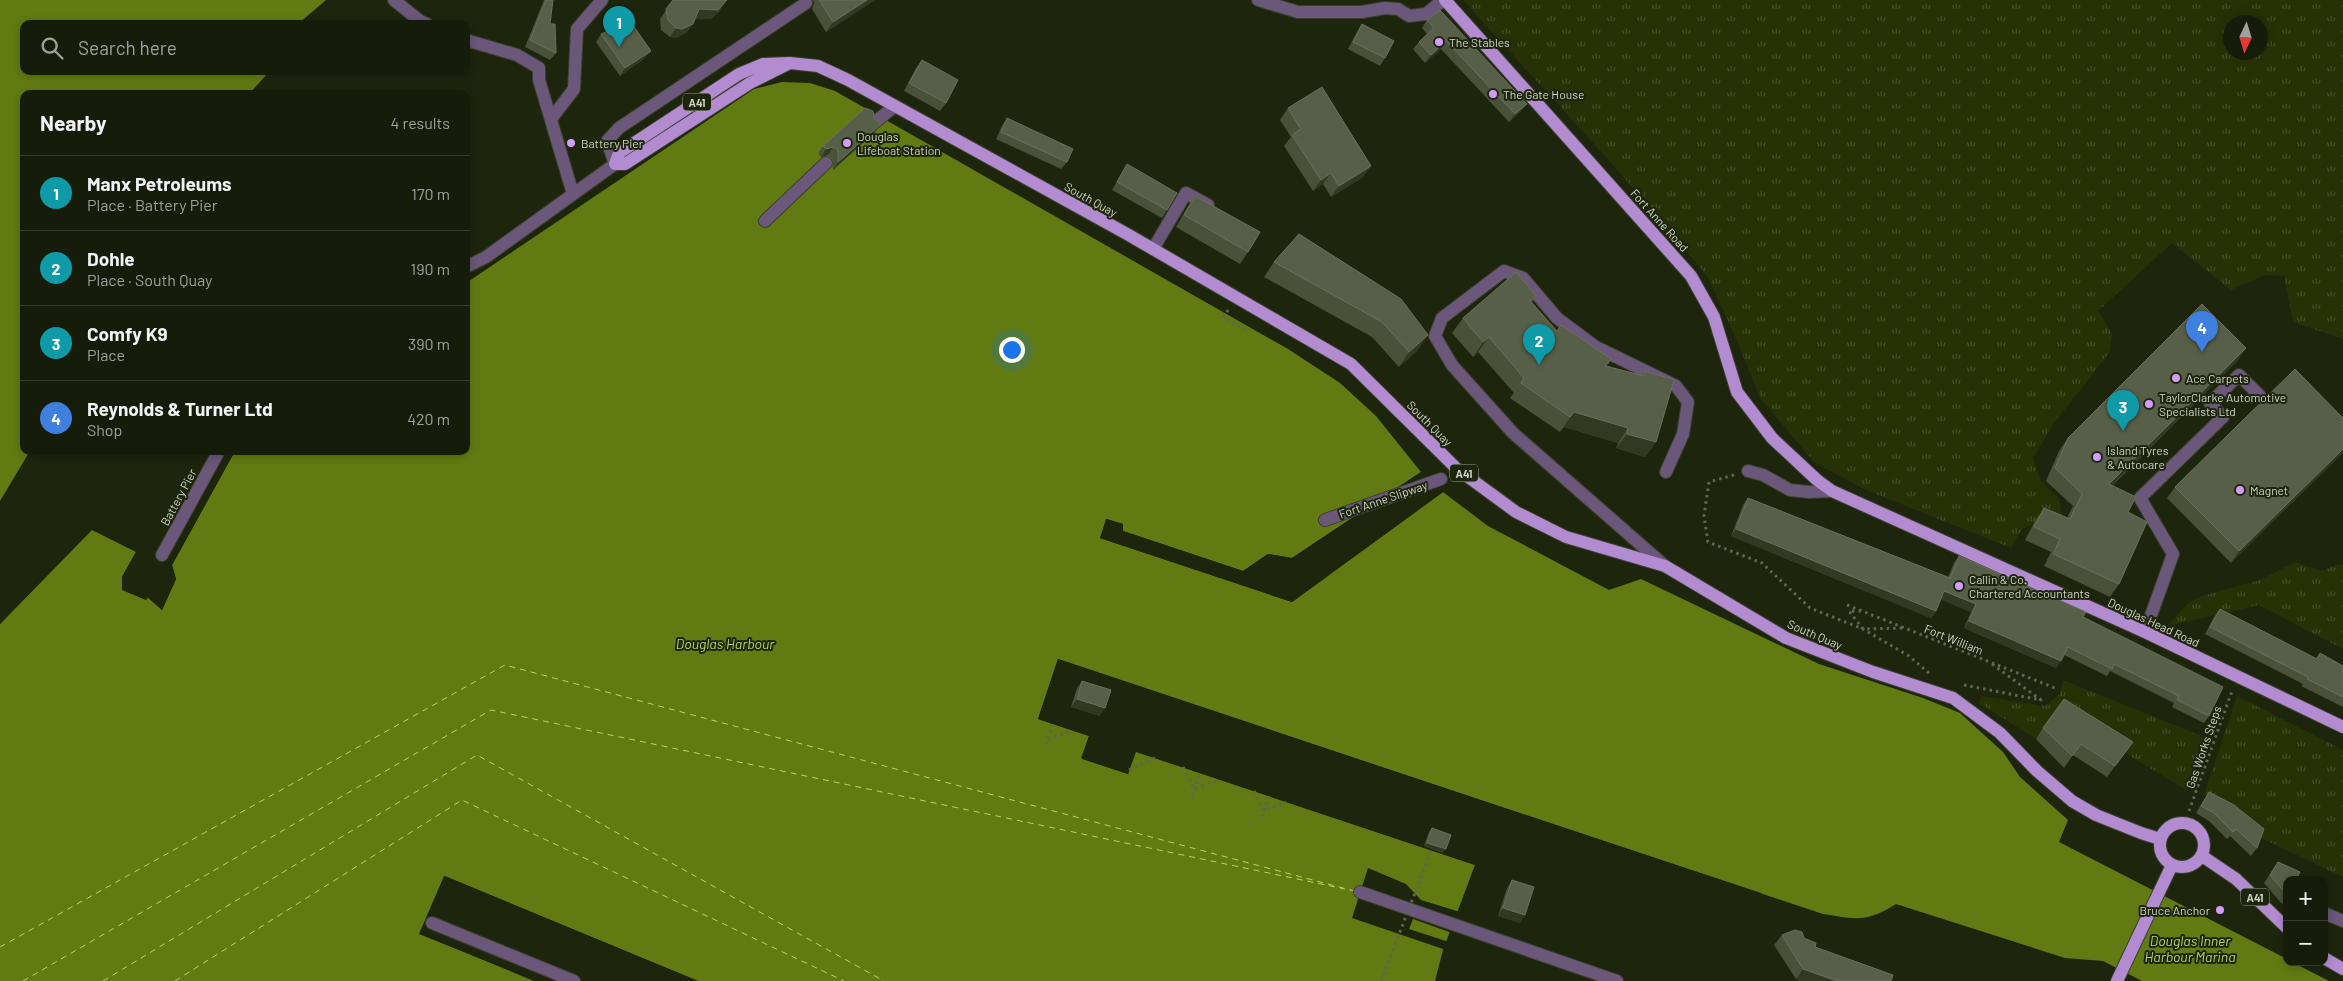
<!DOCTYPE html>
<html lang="en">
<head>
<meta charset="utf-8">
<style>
  :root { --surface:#161c0a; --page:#1f2513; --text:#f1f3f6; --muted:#9ea19c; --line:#353a2b; --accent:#d39cfc }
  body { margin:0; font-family:Barlow,sans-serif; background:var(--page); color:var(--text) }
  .controls { position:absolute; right:15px; bottom:15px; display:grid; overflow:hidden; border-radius:10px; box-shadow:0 2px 8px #0003 }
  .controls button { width:45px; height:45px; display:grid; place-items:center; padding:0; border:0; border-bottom:1px solid var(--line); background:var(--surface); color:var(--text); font:25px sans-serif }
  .compass { position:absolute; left:2223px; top:15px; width:45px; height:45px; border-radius:50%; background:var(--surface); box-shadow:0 2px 8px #0003; rotate:184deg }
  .you { position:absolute; left:1011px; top:349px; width:18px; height:18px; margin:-12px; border:4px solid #fff; border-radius:50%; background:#1a73e8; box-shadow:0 0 0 8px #1a73e833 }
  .badge { display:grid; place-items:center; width:32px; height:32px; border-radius:50%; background:var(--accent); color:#fff; font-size:16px; font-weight:700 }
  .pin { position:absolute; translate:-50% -41px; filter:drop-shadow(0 1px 2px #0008) }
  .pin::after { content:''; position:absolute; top:26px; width:18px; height:15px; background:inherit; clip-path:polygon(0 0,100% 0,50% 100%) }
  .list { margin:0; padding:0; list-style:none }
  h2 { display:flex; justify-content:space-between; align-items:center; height:65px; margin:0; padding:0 20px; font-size:21px }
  h2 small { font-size:16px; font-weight:400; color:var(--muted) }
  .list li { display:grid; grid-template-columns:32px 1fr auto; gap:15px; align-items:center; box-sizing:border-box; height:75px; padding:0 20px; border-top:1px solid var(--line) }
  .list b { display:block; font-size:19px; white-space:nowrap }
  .list p { margin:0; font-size:16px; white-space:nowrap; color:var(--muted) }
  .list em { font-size:16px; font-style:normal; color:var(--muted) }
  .icon { flex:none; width:28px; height:28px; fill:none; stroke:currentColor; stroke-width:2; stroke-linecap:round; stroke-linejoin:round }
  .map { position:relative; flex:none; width:2343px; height:981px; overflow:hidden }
  .search { position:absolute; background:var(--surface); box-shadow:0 2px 8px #0003; left:20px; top:20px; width:450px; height:55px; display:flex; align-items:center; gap:12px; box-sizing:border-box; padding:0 18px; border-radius:10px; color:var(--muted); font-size:19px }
  .panel { position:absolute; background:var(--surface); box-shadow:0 2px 8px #0003; left:20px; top:90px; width:450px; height:365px; border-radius:10px }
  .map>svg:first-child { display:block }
</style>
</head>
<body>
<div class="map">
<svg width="2343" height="981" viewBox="0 0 2343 981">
  <defs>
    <pattern id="grass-tufts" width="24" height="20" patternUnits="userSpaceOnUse" patternTransform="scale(1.25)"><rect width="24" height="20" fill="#263206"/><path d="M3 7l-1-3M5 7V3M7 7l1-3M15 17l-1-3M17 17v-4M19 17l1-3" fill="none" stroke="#444f29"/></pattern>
  </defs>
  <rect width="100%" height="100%" fill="#1d250d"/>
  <g fill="url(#grass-tufts)" fill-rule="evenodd">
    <path d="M1463,0H2343V339L2293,322L2284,276L2264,275L2231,290L2172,243L2098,311L2112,334L2109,353L2054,423L2033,458L2040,480L2060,500L2061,514L2022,529L2011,548L1866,490L1814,462L1761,399L1730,325L1707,276L1615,167ZM2230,22H2260V52H2230Z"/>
    <polygon points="2295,562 2321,571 2337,565 2343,565 2343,649 2259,605 2167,626 2188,603 2202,596 2260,580"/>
    <polygon points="2063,680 2204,737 2186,790 2057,711 2036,739 1979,703 1981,696 2045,706 2060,694"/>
    <polygon points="2237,696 2343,750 2343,877 2259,837 2245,818 2204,795"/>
  </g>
  <g fill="#617b12">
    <polygon points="0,0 326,0 298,24 24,24 24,71 270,71 249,94 24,94 24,451 30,451 0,501"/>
    <path d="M782,82L810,83L835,91L1288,349L1340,383L1376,416L1421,472L1292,558L1268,554L1243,571L1123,531V524L1107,519L1100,538L1292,602L1443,492L1488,526L1609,590L1641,579L1819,664L1923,698L1960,713L2003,752L2020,777L2068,820L2059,842L2287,959V962H2292L2329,981H2142L2103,961L2065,958L1896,904C1866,923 1856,919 1823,914L1058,659L1038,719L1089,736L1082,759L1128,774L1135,751L1475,865L1443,950L1435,981H698L445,876L420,934L534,981H0V624L92,530L136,552L122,577V589L146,600L147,597L162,610L176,579L172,565L235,451H466V283L754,89Z"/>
  </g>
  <g fill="#1d250d">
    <polygon points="521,242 522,244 466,283 466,280"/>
    <polygon points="233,451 235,451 172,565 176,579 162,610 148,597 146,600 122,590 122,577 137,550 139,553 125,578 124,588 145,597 149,595 161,606 173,578 170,564"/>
    <polygon points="1421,472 1423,473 1293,560 1269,557 1243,574 1122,533 1121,526 1108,522 1103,536 1291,599 1441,490 1443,492 1292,602 1100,538 1106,519 1123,524 1123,531 1243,571 1268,554 1292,558"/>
    <polygon points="90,528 93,528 0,624 0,620"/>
    <polygon points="1058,659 1495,805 1761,893 1760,896 1060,662 1041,717 1091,734 1085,757 1126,771 1133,750 1136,749 1476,863 1475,865 1136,752 1128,774 1081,758 1089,736 1038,719"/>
    <polygon points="1368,868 1406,884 1421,900 1460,912 1452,933 1413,919 1409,929 1449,942 1446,950 1352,918"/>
    <polygon points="444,876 698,981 691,981 446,879 423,932 537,981 419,934"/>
  </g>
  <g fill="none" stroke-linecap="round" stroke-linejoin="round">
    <g stroke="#b2d85b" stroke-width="1" stroke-dasharray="6 5" stroke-linecap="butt">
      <polyline points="0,947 505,665 1354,891"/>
      <polyline points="23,981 491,710 1345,889"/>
      <polyline points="103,981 477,755 884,981"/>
      <polyline points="175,981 462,800 844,981"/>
    </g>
    <g stroke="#39412a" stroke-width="14">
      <g id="minor">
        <polyline points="394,0 420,21 427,24"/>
        <polyline points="1258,0 1298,12 1362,12 1385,8 1398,9 1409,16 1426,14 1443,0"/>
        <polyline points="466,40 517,55 539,68 539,80 573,194"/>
        <polyline points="551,119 574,89 577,29 602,0"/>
        <polyline points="875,122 895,106"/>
        <polyline points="765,221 826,163"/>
        <polyline points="1153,249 1186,193 1208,205"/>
        <polyline points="466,267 486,257 615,164 607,141 619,128 806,3"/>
        <polyline points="1748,471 1763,475 1790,490 1809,492 1832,491"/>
        <polyline points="1325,520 1441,479"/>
        <polyline points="162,555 219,451"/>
        <polyline points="1665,566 1513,433 1452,365 1435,336 1442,318 1504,271 1523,278 1557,318 1596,347 1676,386 1688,402 1683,434 1666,472"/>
        <polyline points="2145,632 2173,554 2140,498 2223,417 2210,403 2239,375 2260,396"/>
        <polyline points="1360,892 1617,981"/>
        <polyline points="2324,913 2343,921"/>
        <polyline points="432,923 574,981"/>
      </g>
    </g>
    <g stroke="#39412a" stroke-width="14">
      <g id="major">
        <polyline points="1445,0 1691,276 1714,317 1737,392 1772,438 1817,480 1832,491 2145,632 2343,727"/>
        <polyline points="790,63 750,83 625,164 615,164 619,153 739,74 763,64 790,63 818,66 848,80 1127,234 1351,364 1456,468 1516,512 1566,537 1665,566 1786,638 1873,672 1953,698 2000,733 2037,771 2072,801 2096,815 2141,833 2160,839"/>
        <circle cx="2182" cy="845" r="22"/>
        <polyline points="2202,856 2236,879 2287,928"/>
        <polyline points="2324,958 2343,969"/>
        <polyline points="2117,981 2172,865"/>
      </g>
    </g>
    <g stroke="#5f6752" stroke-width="3" stroke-dasharray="2.5 4" stroke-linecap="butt">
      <polyline points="1228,310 1223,317 1250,333"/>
      <polyline points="1734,475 1709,482 1704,516 1708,542 1762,563 1810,608 1863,629 1909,656 1930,674"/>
      <polyline points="1847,605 2055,688"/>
      <polyline points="1861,611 1849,611 1863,629 1902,628"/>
      <polyline points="1964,685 2041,700 1992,664"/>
      <polyline points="1048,739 1073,731"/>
      <polyline points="1046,745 1053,724"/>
      <polyline points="1183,767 1194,789 1219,780"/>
      <polyline points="1129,770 1155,758"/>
      <polyline points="1254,791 1264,811 1286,802"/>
      <polyline points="1192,796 1200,773"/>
      <polyline points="2189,811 2232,691"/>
      <polyline points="1262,817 1269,796"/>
    </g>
    <use href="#minor" stroke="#6a5779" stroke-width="12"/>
    <use href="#major" stroke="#b38bd1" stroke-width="12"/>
    <polyline stroke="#5f6752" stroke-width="3" stroke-dasharray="2.5 4" stroke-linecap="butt" points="1381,981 1432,849"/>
  </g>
  <g fill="#495139">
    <polygon points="544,0 553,0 550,24 556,53 550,60 525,47"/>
    <polygon points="673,0 720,11 711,19 695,19 693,24 686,33 676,38 670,37 661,30 660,19"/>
    <polygon points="813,0 875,0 826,32 812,9 814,3"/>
    <polygon points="1427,20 1521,111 1509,122 1441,49 1425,63 1413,49 1419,42 1427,34 1422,28"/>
    <polygon points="1362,24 1385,58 1380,66 1348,49 1357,32"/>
    <polygon points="601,34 645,58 620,76 596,42"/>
    <polygon points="922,60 946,103 940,111 904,91 916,68"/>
    <polygon points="1288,108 1363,177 1331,197 1323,184 1313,191 1284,146 1291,137 1280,120"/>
    <polygon points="1007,118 1067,162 1061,169 996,139 1002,126"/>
    <polygon points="875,132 833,170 832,158 828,155 821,157 818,153 823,146"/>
    <polygon points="1127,164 1167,210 1162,218 1112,190"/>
    <polygon points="1195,196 1248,252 1240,264 1176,227 1187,208"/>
    <polygon points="1299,234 1418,350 1399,367 1372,337 1264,277 1274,262"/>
    <polygon points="1536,296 1532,302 1557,331 1606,366 1642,376 1645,371 1656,442 1645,457 1616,448 1618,443 1564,427 1560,432 1510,398 1514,393 1478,352 1473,357 1452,333 1463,318"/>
    <polygon points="2246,348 2237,361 2112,486 2128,512 2119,584 2110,597 2044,566 2051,552 2025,540 2035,521 2044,508 2067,518 2073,506 2046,481 2059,451 2068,438"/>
    <polygon points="2343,418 2231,563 2167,498 2175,487"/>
    <polygon points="1748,498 1948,577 1954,563 1959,556 2083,617 2209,716 2204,723 2172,707 2174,703 2110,671 2107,676 2064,655 2056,668 1964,628 1971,612 1941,599 1936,611 1931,618 1731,536 1743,505"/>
    <polygon points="2220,609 2316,659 2320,653 2343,666 2343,707 2301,686 2303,684 2205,634 2214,617"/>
    <polygon points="1082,681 1100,716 1071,707 1077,688"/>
    <polygon points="2043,728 2133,742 2107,777 2073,755 2064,768 2036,739"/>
    <polygon points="2209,792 2257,848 2251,856 2230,836 2227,839 2209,821 2196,813"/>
    <polygon points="1432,828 1443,853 1424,846 1429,832"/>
    <polygon points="2278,862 2287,880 2287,898 2282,904 2264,883"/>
    <polygon points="1512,880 1520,923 1498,916 1507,888"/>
    <polygon points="1782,935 1804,938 1815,947 1891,981 1800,981 1796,979 1774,945"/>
  </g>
  <g fill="#313921">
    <polygon points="867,0 875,0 826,32 833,22"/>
    <polygon points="726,1 720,11 711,19 692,19 699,9"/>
    <polygon points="693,24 686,33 676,38 670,37 676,28"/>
    <polygon points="1446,41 1441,49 1425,63 1431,55"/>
    <polygon points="651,51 645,58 620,76 625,68"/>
    <polygon points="1527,104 1521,111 1509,122 1515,114"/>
    <polygon points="880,125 875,132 833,170 838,162"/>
    <polygon points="833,147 828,155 821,157 826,149"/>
    <polygon points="1371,166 1363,177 1331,197 1339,186"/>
    <polygon points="1331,173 1323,184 1313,191 1321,180"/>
    <polygon points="1428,335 1418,350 1399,367 1409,352"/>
    <polygon points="1489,337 1478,352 1473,357 1483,342"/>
    <polygon points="2246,348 2237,361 2100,497 2109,484"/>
    <polygon points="1574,412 1628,428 1618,443 1564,427 1560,432"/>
    <polygon points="1627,434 1656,442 1645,457 1616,448"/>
    <polygon points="2343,449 2343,453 2231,563 2239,551"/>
    <polygon points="1736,529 1936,611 1931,618 1731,536"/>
    <polygon points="1944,591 1976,604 1971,612 1939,599"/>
    <polygon points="1969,621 2061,661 2056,668 1964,628"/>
    <polygon points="1077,699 1105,708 1100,716 1071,707"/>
    <polygon points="1427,843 1446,849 1443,853 1424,846"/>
    <polygon points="1503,908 1525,915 1520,923 1498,916"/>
    <polygon points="1803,969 1837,981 1800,981 1796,979"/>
  </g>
  <g fill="#575f48" stroke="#6a715b">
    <polygon points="546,0 553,0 550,24 555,24 556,53 530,40"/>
    <polygon points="673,0 727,0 726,1 718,10 699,9 693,24 682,29 676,28 668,20 666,9"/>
    <polygon points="819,0 867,0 833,22"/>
    <polygon points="1440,10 1527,104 1515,114 1446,41 1431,55 1419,42 1434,28 1427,20"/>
    <polygon points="630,21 651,51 625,68 601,34"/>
    <polygon points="1362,24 1394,41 1385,58 1353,42"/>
    <polygon points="922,60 958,80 946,103 909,83"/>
    <polygon points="1322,87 1371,166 1339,186 1331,173 1321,180 1292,135 1301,129 1288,108"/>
    <polygon points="865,108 873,111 874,119 880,122 880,125 838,162 838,150 833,147 826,149 823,146"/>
    <polygon points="1007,118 1073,149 1067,162 1001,132"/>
    <polygon points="1127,164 1177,193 1167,210 1117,182"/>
    <polygon points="1195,196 1260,232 1248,252 1184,215"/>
    <polygon points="1299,234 1401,299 1428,335 1409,352 1382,322 1274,262"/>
    <polygon points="1516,272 1536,296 1530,301 1557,331 1561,325 1611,359 1606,366 1644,376 1645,371 1674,380 1656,442 1627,434 1628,428 1574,412 1570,417 1521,383 1524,378 1489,337 1483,342 1463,318"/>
    <polygon points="2202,304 2246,348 2109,484 2136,497 2128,512 2147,522 2119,584 2053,554 2060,539 2034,527 2044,508 2070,519 2082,494 2055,468 2068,438"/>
    <polygon points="2295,369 2343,418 2343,449 2239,551 2175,487"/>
    <polygon points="1748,498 1950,578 1959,556 2086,612 2083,617 2223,687 2209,716 2177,700 2179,696 2114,664 2112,669 2068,647 2061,661 1969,621 1976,604 1944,591 1936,611 1736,529"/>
    <polygon points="2220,609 2317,659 2320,653 2343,666 2343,697 2307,679 2308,677 2210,627"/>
    <polygon points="1082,681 1111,690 1105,708 1077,699"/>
    <polygon points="2064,699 2133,742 2115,766 2081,744 2072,756 2043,728"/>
    <polygon points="2209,792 2234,805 2264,829 2257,848 2236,829 2233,832 2214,813 2201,806"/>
    <polygon points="1432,828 1451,835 1446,849 1427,843"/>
    <polygon points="2278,862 2300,872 2296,880 2287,880 2287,895 2270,875"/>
    <polygon points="1512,880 1534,887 1525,915 1503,908"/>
    <polygon points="1795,930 1802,932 1804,938 1816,943 1815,947 1893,975 1891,981 1837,981 1803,969 1782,935"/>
  </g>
  <g fill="#d39cfc" stroke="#1d250d" stroke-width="2">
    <circle cx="1439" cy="42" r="5"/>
    <circle cx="1493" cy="94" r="5"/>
    <circle cx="571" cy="143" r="5"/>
    <circle cx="847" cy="143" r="5"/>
    <circle cx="2176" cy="378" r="5"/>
    <circle cx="2149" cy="404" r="5"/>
    <circle cx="2097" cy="457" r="5"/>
    <circle cx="2240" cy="490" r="5"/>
    <circle cx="1959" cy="586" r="5"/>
    <circle cx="2220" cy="910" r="5"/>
  </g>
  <g text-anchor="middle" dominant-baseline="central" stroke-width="4" stroke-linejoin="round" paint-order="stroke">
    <g fill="#1d250d" stroke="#99a08e" stroke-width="1">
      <rect x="683" y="93.5" width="28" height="17" rx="4"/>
      <rect x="1450" y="464.5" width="28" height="17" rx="4"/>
      <rect x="2241" y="888.5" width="28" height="17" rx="4"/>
    </g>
    <g font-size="11" font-weight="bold" fill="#ced4c5">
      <text x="697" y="102">A41</text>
      <text x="1464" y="473">A41</text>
      <text x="2255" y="897">A41</text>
    </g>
    <g font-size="12" fill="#ced4c5" stroke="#1d250d" text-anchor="start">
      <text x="1449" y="42">The Stables</text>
      <text x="1503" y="94">The Gate House</text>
      <text x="857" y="136">Douglas<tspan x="857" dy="14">Lifeboat Station</tspan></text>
      <text x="581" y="143">Battery Pier</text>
      <text x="2186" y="378">Ace Carpets</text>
      <text x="2159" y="397">TaylorClarke Automotive<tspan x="2159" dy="14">Specialists Ltd</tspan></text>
      <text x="2107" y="450">Island Tyres<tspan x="2107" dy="14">&amp; Autocare</tspan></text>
      <text x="2250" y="490">Magnet</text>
      <text x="1969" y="579">Callin &amp; Co.<tspan x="1969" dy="14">Chartered Accountants</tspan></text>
      <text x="2210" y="910" text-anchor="end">Bruce Anchor</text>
    </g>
    <g font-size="12" fill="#ced4c5" stroke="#1d250d">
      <text transform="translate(1091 199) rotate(29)">South Quay</text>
      <text transform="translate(1660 220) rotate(48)">Fort Anne Road</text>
      <text transform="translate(1430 423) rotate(45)">South Quay</text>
      <text transform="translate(178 497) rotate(-62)">Battery Pier</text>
      <text transform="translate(1383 499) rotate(-19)">Fort Anne Slipway</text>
      <text transform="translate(2154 622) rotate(25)">Douglas Head Road</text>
      <text transform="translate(1815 634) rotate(23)">South Quay</text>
      <text transform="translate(1954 639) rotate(22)">Fort William</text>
      <text transform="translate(2203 747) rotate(-71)">Gas Works Steps</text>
    </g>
    <g font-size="14" font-style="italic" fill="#b2d85b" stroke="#1d250d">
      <text x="725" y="643">Douglas Harbour</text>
      <text x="2190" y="940">Douglas Inner<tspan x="2190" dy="16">Harbour Marina</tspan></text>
    </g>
  </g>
</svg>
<div class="controls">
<button>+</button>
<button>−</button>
</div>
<svg class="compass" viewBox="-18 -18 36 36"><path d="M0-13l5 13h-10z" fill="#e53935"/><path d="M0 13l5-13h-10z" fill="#9ea19c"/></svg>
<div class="you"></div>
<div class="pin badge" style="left:619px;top:47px;background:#0f9aa8">1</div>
<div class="pin badge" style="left:1539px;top:365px;background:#0f9aa8">2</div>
<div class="pin badge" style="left:2123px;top:431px;background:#0f9aa8">3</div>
<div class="pin badge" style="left:2202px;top:352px;background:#3f7fe0">4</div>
<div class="search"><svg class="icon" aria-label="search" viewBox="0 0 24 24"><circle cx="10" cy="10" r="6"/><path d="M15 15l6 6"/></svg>Search here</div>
<section class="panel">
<h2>Nearby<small>4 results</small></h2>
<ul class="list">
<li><span class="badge" style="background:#0f9aa8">1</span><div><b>Manx Petroleums</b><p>Place · Battery Pier</p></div><em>170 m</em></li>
<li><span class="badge" style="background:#0f9aa8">2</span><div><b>Dohle</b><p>Place · South Quay</p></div><em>190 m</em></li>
<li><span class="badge" style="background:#0f9aa8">3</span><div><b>Comfy K9</b><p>Place</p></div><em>390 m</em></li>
<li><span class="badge" style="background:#3f7fe0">4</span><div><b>Reynolds &amp; Turner Ltd</b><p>Shop</p></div><em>420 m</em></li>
</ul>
</section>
</div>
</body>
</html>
